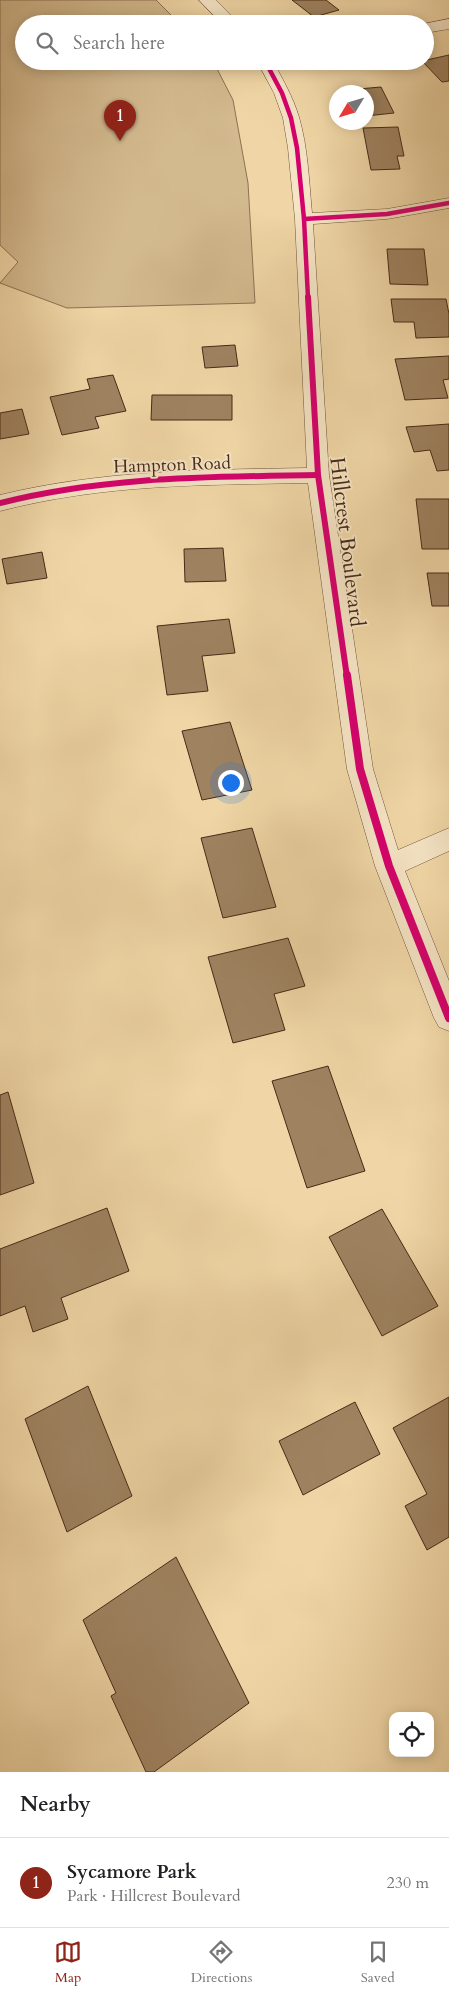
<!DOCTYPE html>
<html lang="en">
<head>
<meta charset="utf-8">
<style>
  :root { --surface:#fff; --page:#f6f6f6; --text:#202124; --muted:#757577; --line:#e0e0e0; --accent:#8f2418 }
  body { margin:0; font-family:Cardo,serif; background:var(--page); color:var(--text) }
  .controls { position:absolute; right:15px; bottom:15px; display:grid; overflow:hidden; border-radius:10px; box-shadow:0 2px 12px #0003 }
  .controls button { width:45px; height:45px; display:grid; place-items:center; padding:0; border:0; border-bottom:1px solid var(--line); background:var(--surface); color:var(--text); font:25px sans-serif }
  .compass { position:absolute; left:329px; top:85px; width:45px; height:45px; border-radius:50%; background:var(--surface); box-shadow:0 2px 12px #0003; rotate:232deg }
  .you { position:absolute; left:230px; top:782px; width:18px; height:18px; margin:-12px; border:4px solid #fff; border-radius:50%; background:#1a73e8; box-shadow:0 0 0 8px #1a73e833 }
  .badge { display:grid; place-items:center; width:32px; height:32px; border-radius:50%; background:var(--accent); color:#fff; font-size:16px; font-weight:700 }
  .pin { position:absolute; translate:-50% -41px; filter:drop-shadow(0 1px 2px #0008) }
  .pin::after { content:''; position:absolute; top:26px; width:18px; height:15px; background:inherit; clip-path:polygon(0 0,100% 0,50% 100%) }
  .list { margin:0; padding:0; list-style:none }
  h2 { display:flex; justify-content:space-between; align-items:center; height:65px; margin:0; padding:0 20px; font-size:21px }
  h2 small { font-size:16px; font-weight:400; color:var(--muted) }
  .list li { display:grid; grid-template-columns:32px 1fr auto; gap:15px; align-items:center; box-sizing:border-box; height:90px; padding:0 20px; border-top:1px solid var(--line) }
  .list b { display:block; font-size:19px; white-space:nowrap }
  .list p { margin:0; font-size:16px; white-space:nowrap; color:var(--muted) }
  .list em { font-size:16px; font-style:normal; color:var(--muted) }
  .icon { flex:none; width:28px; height:28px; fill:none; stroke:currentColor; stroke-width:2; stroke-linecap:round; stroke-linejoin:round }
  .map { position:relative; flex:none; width:449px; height:1772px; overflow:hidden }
  .search { position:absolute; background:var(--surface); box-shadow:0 2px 12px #0003; left:15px; right:15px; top:15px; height:55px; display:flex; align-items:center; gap:12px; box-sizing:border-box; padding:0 18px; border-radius:28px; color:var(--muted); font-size:19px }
  .sheet { height:155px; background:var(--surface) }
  nav { display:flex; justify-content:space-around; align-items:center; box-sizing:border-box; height:70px; border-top:1px solid var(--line); background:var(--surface); font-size:14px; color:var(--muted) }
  nav a { display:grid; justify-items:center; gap:2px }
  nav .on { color:var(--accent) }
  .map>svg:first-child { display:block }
</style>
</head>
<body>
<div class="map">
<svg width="449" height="1772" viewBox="0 0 449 1772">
  <rect width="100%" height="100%" fill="#f0d6a6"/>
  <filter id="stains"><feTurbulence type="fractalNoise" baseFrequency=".004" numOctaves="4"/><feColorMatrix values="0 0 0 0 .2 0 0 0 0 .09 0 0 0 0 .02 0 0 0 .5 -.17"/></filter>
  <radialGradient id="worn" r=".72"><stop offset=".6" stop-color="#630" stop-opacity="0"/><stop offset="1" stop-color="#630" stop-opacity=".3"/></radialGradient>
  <polygon fill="#d3b98e" stroke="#8d7252" points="0,0 156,0 180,24 24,24 24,61 213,61 233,100 248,183 255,303 67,308 0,283 18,262 0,245"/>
  <g fill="#9f8361" stroke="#472a17">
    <polygon points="292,0 326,0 339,10 314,17"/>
    <polygon points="449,55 449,81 442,82 422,61"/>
    <polygon points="381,87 394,113 366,116 366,92 348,92 347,90"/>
    <polygon points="398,127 404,156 397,156 400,169 371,170 363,128"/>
    <polygon points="387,249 424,249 428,285 390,284"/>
    <polygon points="391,299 446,299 449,314 449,337 416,338 414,322 394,322"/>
    <polygon points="235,345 238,366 205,368 202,347"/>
    <polygon points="449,356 449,379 443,380 448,398 405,400 395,359"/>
    <polygon points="113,375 126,411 95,417 99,428 62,435 50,397 90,389 87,379"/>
    <polygon points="152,395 232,395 232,420 151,420"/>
    <polygon points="22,409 29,434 0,439 0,413"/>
    <polygon points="449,424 449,470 437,471 430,450 414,452 406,427"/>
    <polygon points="416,499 449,499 449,549 422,549"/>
    <polygon points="223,548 226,581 185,582 184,549"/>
    <polygon points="42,552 47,578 7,584 2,559"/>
    <polygon points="427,573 449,573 449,606 432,606"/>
    <polygon points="229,619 235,653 202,656 208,691 167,695 157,626"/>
    <polygon points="230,722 252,790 202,800 182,731"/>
    <polygon points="252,828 276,907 223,918 201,838"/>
    <polygon points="288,938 305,986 274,994 285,1030 233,1043 208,957"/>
    <polygon points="328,1066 365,1171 307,1188 272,1081"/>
    <polygon points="8,1092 34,1183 0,1195 0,1095"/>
    <polygon points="107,1208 129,1271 61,1298 68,1319 33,1332 25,1306 0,1316 0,1249"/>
    <polygon points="382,1209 438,1306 382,1336 329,1237"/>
    <polygon points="88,1386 132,1496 67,1532 25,1419"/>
    <polygon points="449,1397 449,1537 427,1550 405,1506 427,1494 393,1428"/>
    <polygon points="355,1402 380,1454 303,1495 279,1441"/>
    <polygon points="176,1557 249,1703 154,1772 146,1772 111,1696 116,1693 83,1620"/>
  </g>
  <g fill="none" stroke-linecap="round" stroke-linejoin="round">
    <g stroke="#71553b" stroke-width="1">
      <g id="minor">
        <polygon points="199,0 216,0 239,24 222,24"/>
        <polygon points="449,19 449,29 425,33 425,24 423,24"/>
        <path d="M257,61H273C283,80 293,97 299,117C308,148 309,181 312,213L387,209L449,198V208L387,219L313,224L329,475L373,769L398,850L449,828V851L405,871L449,981V1031L439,1027L434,1018L375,866L347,769L308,483C202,485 104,484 0,511V495C103,470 201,470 307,468L295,219L288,148L283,118L274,93Z"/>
      </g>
    </g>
    <use href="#minor" fill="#f5e4c5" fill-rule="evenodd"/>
    <g stroke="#f5e4c5" stroke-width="6">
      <g id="cycleway-far2">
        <polyline points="265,61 282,93 291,118 297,148 304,219 308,298"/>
        <polyline points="304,219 387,214 449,203"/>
      </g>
    </g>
    <g stroke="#f5e4c5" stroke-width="9">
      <g id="cycleway-far1">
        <polyline points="308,297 318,475 347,677"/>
        <path d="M0,503C107,476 209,477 318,475"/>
      </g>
    </g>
    <g stroke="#f5e4c5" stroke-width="11">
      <polyline id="cycleway" points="347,675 360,769 389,866 449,1018"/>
    </g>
    <use href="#cycleway-far2" stroke="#d6006c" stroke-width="4.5"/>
    <use href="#cycleway-far1" stroke="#d6006c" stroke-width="6"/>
    <use href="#cycleway" stroke="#d6006c" stroke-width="8"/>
  </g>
  <g text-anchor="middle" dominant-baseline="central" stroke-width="4" stroke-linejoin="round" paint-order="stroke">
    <g font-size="18" fill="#472a17" stroke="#f5e4c5">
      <text transform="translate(172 465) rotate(-2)">Hampton Road</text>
    </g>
    <g font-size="21" fill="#472a17" stroke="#f5e4c5">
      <text transform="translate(347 542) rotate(83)">Hillcrest Boulevard</text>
    </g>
  </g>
  <rect width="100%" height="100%" filter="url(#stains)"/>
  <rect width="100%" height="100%" fill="url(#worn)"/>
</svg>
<div class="controls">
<button><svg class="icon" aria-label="locate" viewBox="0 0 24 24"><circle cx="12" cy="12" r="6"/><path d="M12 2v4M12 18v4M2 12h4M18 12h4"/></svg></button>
</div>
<svg class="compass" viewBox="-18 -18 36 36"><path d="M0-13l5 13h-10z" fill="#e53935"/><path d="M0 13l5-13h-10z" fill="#757577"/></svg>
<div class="you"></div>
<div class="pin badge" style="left:120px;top:141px">1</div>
<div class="search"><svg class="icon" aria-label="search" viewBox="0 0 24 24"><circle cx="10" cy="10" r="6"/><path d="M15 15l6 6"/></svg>Search here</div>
</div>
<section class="sheet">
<h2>Nearby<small></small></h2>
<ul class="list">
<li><span class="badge">1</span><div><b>Sycamore Park</b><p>Park · Hillcrest Boulevard</p></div><em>230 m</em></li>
</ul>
</section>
<nav>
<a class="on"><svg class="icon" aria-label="map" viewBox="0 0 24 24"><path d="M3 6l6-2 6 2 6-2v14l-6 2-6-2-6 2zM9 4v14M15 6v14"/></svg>Map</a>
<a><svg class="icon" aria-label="directions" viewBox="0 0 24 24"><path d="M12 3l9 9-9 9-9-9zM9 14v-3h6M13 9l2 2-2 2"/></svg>Directions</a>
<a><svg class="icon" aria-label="saved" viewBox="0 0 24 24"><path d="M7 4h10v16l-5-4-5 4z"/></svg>Saved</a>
</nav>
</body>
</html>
